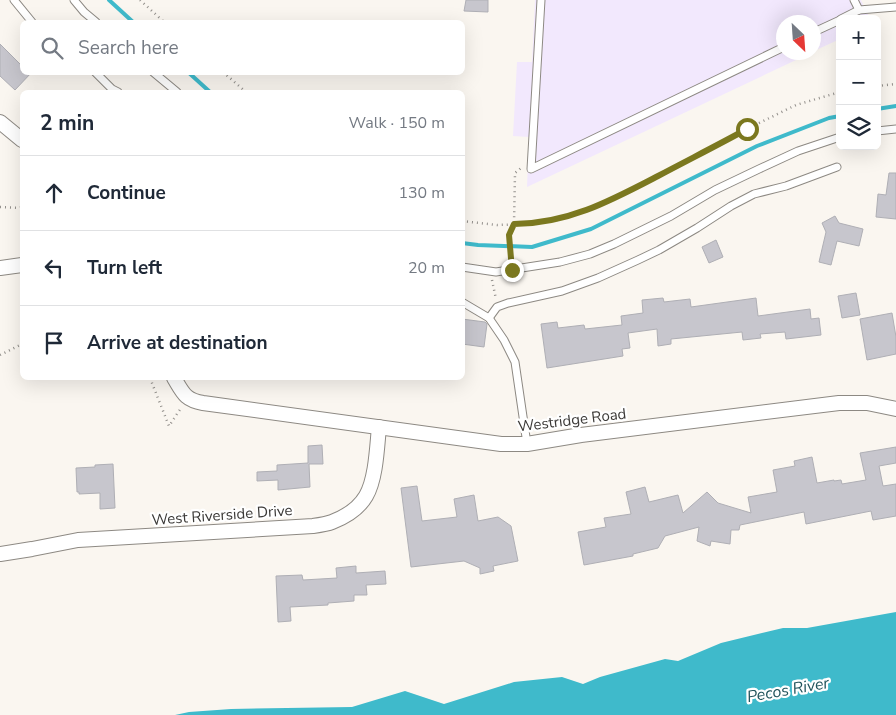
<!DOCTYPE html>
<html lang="en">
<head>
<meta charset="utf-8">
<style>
  :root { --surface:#fff; --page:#f6f6f7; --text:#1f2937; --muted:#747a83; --line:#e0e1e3 }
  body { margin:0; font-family:"Nunito Sans",sans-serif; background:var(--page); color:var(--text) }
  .controls { position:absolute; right:15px; top:15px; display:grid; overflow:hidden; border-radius:8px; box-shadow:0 5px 20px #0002 }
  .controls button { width:45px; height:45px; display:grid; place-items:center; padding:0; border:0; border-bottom:1px solid var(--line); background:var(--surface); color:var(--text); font:25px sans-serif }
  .compass { position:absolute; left:776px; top:15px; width:45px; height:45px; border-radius:50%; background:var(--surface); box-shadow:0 5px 20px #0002; rotate:155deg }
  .stop { position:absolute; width:15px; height:15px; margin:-11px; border:4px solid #7b781f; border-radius:50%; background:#fff }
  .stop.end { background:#7b781f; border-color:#fff; box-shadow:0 1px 5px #0008 }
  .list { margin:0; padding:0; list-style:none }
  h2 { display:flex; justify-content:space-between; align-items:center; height:65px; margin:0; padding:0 20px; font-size:21px }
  h2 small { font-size:16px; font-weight:400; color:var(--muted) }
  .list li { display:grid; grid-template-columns:32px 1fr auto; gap:15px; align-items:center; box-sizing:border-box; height:75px; padding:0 20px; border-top:1px solid var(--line) }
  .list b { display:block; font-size:19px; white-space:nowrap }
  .list em { font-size:16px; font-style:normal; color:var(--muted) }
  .icon { flex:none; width:28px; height:28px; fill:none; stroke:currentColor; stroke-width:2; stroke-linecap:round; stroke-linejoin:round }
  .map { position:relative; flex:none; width:896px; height:715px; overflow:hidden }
  .search { position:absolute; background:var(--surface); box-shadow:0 5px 20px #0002; left:20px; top:20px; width:445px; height:55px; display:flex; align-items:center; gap:12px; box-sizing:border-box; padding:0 18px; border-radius:8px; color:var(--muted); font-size:19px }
  .panel { position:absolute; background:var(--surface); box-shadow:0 5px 20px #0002; left:20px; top:90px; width:445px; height:290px; border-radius:8px }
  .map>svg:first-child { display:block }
</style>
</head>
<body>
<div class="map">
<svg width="896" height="715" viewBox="0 0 896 715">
  <rect width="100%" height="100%" fill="#faf6f0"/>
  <polygon fill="#f2e8fd" points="535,0 861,0 870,19 840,19 840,39 814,51 814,22 784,22 784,52 811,53 527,187 529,137 513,136 517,62 532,62"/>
  <polygon fill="#3fbacb" points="896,612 896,715 175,715 189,712 231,709 352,707 405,691 444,704 514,682 562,677 583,684 600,677 665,659 678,661 721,643 783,628 807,628"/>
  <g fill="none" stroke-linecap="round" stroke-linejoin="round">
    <g stroke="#3fbacb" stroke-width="4">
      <polyline points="109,0 133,22"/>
      <polyline points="188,72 210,92"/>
      <polyline points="877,109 896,106"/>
      <polyline points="462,243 478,245 532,247 591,229 757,146 829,118 840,116"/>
    </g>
  </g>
  <g fill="#c7c6cd" stroke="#afafb5">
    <polygon points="466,0 488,0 488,12 464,11"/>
    <polygon points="0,44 22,66 22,72 32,72 15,90 0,76"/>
    <polygon points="889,173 896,173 896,219 876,217 878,194 886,195"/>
    <polygon points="835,216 839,223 863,229 859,246 837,241 831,265 819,262 826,232 822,223"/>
    <polygon points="716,240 723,257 709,263 702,247"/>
    <polygon points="856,293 860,315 842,318 838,296"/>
    <polygon points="663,298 664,302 690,299 691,307 756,298 758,316 810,309 811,319 819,318 821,335 786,339 785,332 760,334 761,338 743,340 742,332 671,339 671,344 658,346 657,329 628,333 630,348 622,349 623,356 547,368 541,324 557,322 558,328 584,325 585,329 622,325 621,316 643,313 642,300"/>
    <polygon points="892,313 896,337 896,354 867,360 860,319"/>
    <polygon points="462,319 485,322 487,324 484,347 462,344"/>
    <polygon points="322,445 323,464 309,464 310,487 278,490 278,480 257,481 257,472 277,471 277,465 308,463 308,446"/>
    <polygon points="896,447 896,463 879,466 883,486 896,484 896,516 873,520 871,511 806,524 804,512 740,525 739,530 731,530 730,544 711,541 710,546 697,541 699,527 665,536 658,548 633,554 633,556 584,565 578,532 606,527 604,518 631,514 626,492 645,487 649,502 678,495 683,513 707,492 718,503 751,513 748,497 777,492 773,470 795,466 794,461 812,457 817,483 834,480 834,481 841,480 842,484 866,480 860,453"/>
    <polygon points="113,464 115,508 100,509 100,493 79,494 79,492 77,492 76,468 95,467 95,465"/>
    <polygon points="417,486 422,521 457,517 454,499 474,495 478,521 498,517 511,526 518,561 493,566 494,571 480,574 480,568 464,561 411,567 401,488"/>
    <polygon points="356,566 356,573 385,571 386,584 366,585 367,595 354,595 354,601 328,603 328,605 290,607 291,621 278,622 276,576 302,575 303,580 337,578 336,568"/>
  </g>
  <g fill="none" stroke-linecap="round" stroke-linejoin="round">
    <g stroke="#8d8983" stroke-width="9">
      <g id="service">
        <polyline points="14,0 32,22"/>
        <polyline points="74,0 84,12 96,22"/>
        <polyline points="541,0 531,169 784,47"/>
        <polyline points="854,0 859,10"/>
        <polyline points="841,19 859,10 896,7"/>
        <polyline points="814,32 840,20"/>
        <polyline points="95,72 112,89 118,92"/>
        <polyline points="153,72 177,92"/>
        <polyline points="877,131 896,129"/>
        <polyline points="462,267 496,272 560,262 590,254 614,244 671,216 715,190 759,169 798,151 840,137"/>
        <polyline points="462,302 489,318 504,340 515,362 527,444"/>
        <polyline points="489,318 497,307 508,303 562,291 598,278 638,260 659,250 697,228 731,206 754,194 786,186 837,167"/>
      </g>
    </g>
    <g stroke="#8d8983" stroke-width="16">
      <g id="minor">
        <polyline points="0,122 22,140"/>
        <polyline points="0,268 22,265"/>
        <path d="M174,378C183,393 185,400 203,403L501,444H527L581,435L839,403H867L896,409"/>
        <path d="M0,554L32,549L78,540L313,526C320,525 327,524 332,522C345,517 359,508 366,496C376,479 377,447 379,427"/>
      </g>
    </g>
    <g stroke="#93908c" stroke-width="2.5" stroke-dasharray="1 4" stroke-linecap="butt">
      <polyline points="140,0 164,22"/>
      <polyline points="223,72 246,92"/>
      <polyline points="877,86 896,84"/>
      <polyline points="0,207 19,208 22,207"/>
      <polyline points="462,221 497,225 528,224 557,220 586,211 612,200 747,129 796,105 840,92"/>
      <polyline points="511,261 509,235 514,224 515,173 521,168"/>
      <polyline points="492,280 496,299"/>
      <polyline points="0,355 22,344"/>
      <polyline points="150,378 169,426 181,408"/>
    </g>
    <use href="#service" stroke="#fff" stroke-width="7"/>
    <use href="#minor" stroke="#fff" stroke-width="14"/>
  </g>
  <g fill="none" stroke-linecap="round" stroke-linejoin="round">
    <path stroke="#7b781f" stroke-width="6" d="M512,270L509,235L514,224C568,224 612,200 658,176C688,160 718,145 747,129"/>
  </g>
  <g text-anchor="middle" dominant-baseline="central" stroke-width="4.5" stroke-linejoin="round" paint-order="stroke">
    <g font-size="15" fill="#3b3937" stroke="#fff">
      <text transform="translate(572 420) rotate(-7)">Westridge Road</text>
      <text transform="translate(222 515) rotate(-4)">West Riverside Drive</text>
    </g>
    <g font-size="16" font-style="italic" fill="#21545c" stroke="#fff">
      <text transform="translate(788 690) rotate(-10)">Pecos River</text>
    </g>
  </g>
</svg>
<div class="controls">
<button>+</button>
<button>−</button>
<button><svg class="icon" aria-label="layers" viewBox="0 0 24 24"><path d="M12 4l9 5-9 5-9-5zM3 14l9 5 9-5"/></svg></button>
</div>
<svg class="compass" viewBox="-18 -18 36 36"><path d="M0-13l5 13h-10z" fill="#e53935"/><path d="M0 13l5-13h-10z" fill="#747a83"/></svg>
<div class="stop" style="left:747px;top:129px"></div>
<div class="stop end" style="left:512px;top:270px"></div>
<div class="search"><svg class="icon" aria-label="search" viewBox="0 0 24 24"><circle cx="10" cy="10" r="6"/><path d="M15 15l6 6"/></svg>Search here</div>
<section class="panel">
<h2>2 min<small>Walk · 150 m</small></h2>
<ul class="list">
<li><svg class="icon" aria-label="ahead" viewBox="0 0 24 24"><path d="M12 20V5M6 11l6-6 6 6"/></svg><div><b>Continue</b></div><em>130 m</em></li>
<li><svg class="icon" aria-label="left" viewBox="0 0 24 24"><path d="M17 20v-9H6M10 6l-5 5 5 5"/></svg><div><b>Turn left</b></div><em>20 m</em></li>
<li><svg class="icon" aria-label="arrive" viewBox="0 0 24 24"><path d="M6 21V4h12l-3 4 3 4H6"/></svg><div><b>Arrive at destination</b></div></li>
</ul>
</section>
</div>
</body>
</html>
